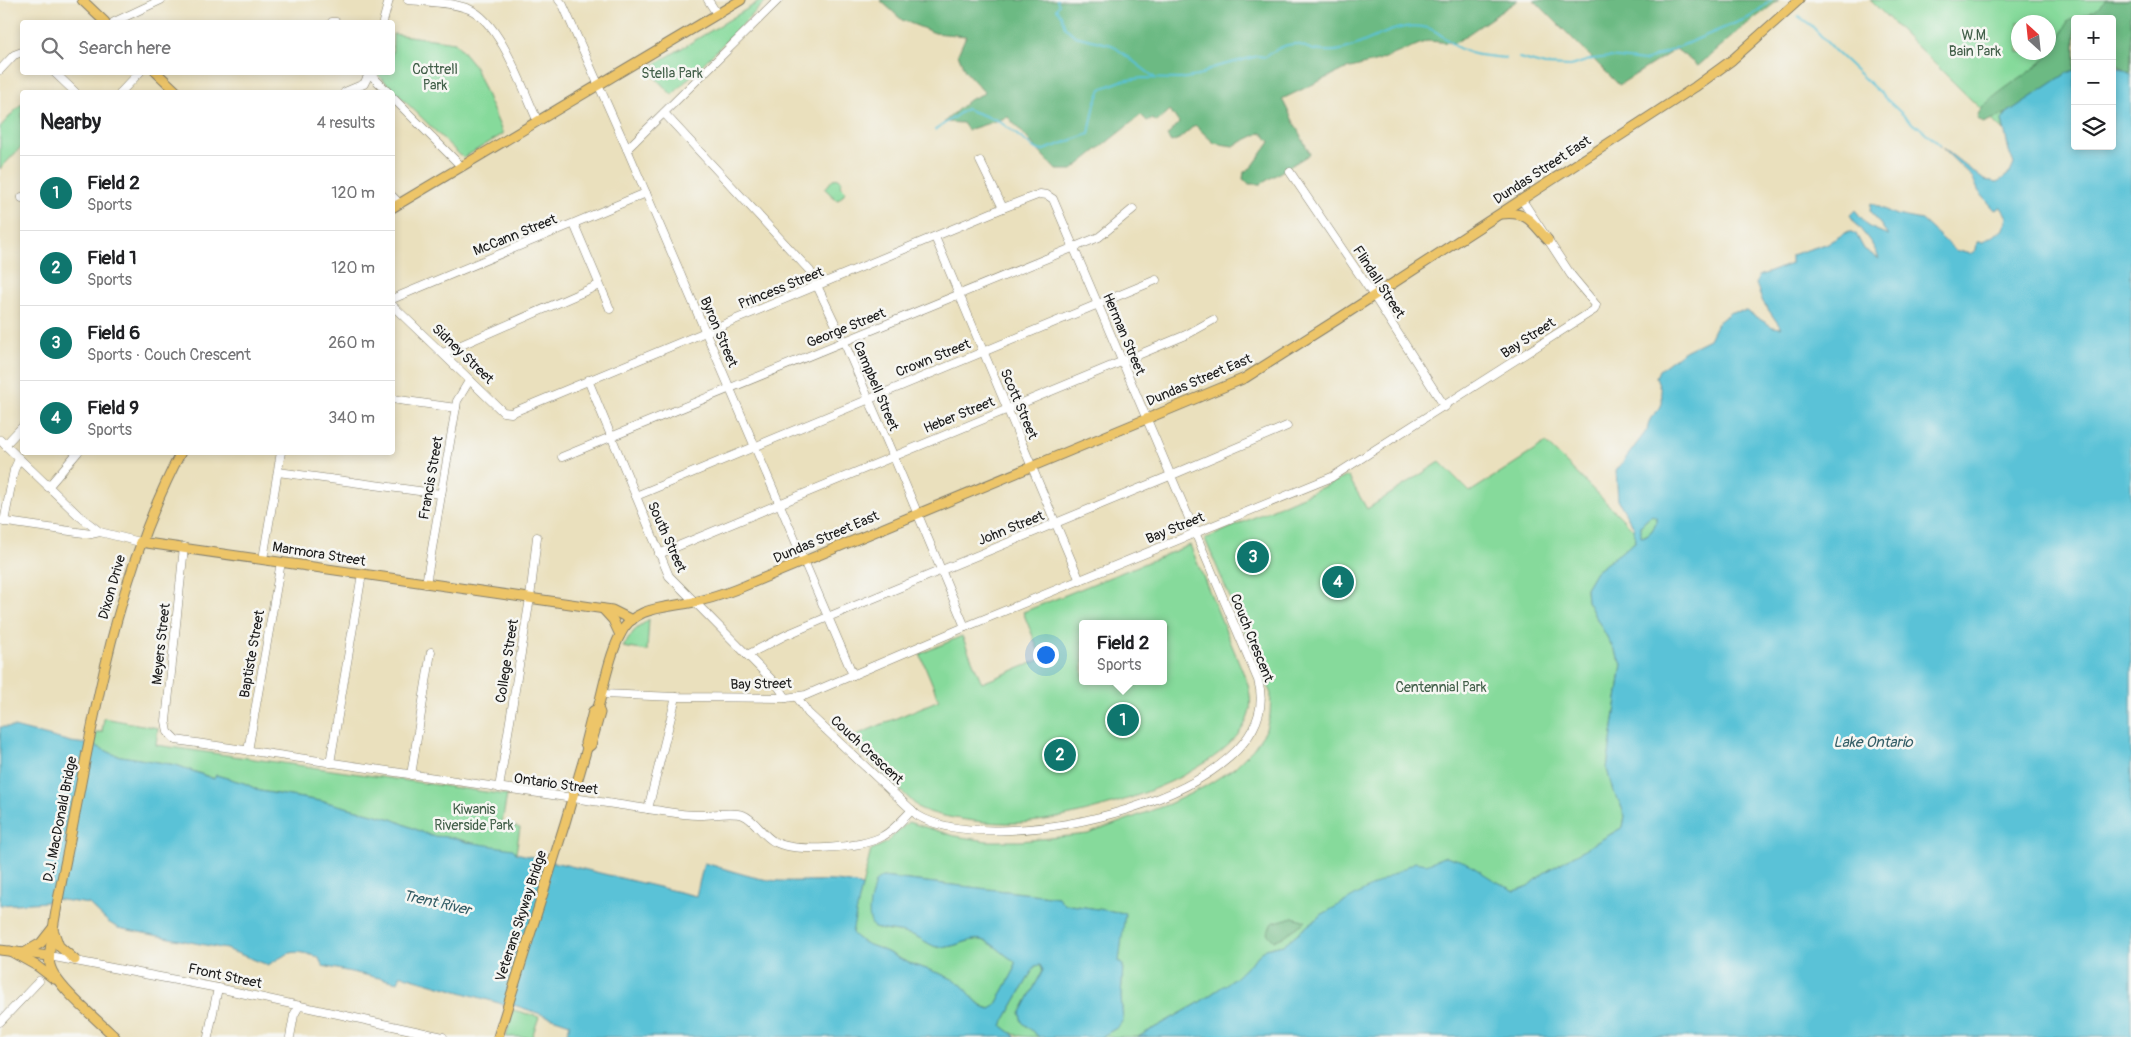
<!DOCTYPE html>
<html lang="en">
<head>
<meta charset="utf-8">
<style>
  :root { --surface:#fff; --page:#f6f6f6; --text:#202124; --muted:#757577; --line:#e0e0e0; --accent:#0f766e }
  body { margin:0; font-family:Pangolin,sans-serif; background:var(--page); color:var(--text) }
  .controls { position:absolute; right:15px; top:15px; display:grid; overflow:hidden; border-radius:5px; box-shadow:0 2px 8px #0003 }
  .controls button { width:45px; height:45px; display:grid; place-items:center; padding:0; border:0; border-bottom:1px solid var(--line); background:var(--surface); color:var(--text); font:25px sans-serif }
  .compass { position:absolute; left:2011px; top:15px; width:45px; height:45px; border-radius:50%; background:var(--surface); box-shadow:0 2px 8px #0003; rotate:333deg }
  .you { position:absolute; left:1045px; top:654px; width:18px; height:18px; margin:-12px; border:4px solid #fff; border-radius:50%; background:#1a73e8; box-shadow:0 0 0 8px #1a73e833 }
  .badge { display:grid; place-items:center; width:32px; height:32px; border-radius:50%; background:var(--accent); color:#fff; font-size:16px; font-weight:700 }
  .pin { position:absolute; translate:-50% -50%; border:2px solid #fff; box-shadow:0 1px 5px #0006 }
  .popup { position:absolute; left:1079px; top:620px; width:88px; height:65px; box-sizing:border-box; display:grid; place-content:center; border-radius:5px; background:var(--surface); filter:drop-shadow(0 1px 4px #0005); font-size:16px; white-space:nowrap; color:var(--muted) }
  .popup b { font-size:19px; color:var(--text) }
  .popup::after { content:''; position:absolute; left:50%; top:100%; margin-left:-10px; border:10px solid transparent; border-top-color:var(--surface) }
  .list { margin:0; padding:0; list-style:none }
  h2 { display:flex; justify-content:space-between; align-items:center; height:65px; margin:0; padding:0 20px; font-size:21px }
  h2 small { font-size:16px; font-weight:400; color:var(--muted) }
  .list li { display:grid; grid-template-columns:32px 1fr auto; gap:15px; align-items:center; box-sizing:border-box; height:75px; padding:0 20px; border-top:1px solid var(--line) }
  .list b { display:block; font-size:19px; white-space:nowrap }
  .list p { margin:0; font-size:16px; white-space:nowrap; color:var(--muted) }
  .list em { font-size:16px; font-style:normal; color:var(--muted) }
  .icon { flex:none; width:28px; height:28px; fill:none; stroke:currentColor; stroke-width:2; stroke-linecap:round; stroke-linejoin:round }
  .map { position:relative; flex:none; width:2131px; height:1037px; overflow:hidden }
  .search { position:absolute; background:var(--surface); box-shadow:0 2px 8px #0003; left:20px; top:20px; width:375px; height:55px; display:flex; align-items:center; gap:12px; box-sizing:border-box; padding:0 18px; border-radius:5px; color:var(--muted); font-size:19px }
  .panel { position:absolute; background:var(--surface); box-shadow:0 2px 8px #0003; left:20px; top:90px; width:375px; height:365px; border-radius:5px }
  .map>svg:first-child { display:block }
</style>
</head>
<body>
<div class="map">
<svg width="2131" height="1037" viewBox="0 0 2131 1037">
  <rect width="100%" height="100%" fill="#f6f6f2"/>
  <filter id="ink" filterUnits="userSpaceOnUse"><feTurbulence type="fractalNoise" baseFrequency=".02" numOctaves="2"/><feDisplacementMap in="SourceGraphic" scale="10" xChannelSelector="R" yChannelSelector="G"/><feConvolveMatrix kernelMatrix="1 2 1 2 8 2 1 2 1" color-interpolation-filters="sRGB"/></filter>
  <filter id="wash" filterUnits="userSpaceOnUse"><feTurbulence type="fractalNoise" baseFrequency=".0096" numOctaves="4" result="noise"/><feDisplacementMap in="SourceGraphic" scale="20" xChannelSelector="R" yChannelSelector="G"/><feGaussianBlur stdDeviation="1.12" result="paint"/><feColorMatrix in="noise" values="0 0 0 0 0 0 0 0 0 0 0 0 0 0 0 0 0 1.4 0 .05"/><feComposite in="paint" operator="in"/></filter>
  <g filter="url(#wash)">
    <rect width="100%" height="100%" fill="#eae0bd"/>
    <g fill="#86da9b" stroke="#517b5c" fill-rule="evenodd">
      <polygon points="762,0 767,0 672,95 647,69"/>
      <path d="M1870,0H2131V74L2112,61V19H2075V70L2067,73L2002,120L2004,132ZM2018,22H2048V52H2018Z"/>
      <polygon points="393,34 455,42 474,65 503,134 463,158 377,74 392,72"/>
      <polygon points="22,103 22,146 0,169 0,127"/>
      <polygon points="839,178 842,182 840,185 846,191 840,199 837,200 825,189 833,179"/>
      <path d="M1546,443L1635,531V542L1596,571L1586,588L1587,601L1622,664L1607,769L1613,791L1620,803L1625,816L1623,827L1544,873L1529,886L1515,891L1446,856L1321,915L1283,945L1265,949L1235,978L1197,1004L1138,1037H1101L1118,1027L1123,1020L1121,997L1123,965L1119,962L1124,913L1064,904L1058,897L882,877L874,928C886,931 897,931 909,934C919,936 930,946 937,947C952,950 969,937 982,940C996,944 1003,955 1015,961V969L995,1006L991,1009C974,1006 970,989 956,981C941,973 925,969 909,963C899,959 889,952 878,948C867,944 860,942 852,933L853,923L871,850L886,843L908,822L955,836L987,841H1021L1088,834L1169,804L1204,787L1234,768L1253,749L1265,732L1270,715L1271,694L1205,539L1348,476L1367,509L1440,462L1470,492Z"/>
      <path d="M1652,515L1656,517C1657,526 1650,536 1640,537L1641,525Z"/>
      <path d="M1190,545L1248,684C1250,694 1252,704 1249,714C1231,777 1075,821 1017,823C991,824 942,819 919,808L847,739L939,700L920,654L962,636L982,683L1042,659L1023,612ZM1083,624H1163V681H1083Z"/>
      <polygon points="649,619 647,651 623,647 634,631"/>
      <polygon points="104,718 158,728 156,745 507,795 502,823 520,828 516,853 449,837 431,836 392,819 326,802 260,791 244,783 216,775 215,779 176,765 115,755 94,745 96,732 102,732"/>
      <path d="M1040,965L1043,970L1020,1014L1022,1022L1039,1037C1023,1037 1014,1037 1002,1026L1004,1021L1035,966Z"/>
      <polygon points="513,1010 539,1017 532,1037 506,1037"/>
    </g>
    <g fill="#6cba83" stroke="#446b50">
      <polygon points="880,0 1518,0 1455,43 1427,41 1378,61 1343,70 1282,99 1310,154 1261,184 1249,184 1243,179 1244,172 1252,167 1270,142 1262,132 1233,146 1214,143 1195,125 1179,139 1171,142 1167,136 1179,123 1170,110 1157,122 1152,119 1147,121 1141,115 1072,170 1056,170 1008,117 968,130 963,123 944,122 969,100 985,93 965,71 958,54 966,36 935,33 902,20"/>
      <polygon points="1534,0 1779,0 1742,28 1698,66 1676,49 1619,85"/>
      <path d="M2106,0H2131V70L2128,73L2112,61V19H2075V70L2067,73L2007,113L1983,123L1977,118C1979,100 2034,72 2049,55C2058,47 2062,32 2068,21L2095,11Z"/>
      <polygon points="1293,917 1306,921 1283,937 1274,941 1267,933 1272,923"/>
    </g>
    <g fill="#5ac2d7" stroke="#3b6f7a" fill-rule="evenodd">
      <path d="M2112,61L2117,67L2131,74V1037H1138L1197,1004L1235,978L1265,949L1283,945L1321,915L1415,862L1426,864L1446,856L1465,862L1492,879L1515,891L1529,886L1544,873L1623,827L1625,816L1620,803L1613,791L1607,769L1622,664L1587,601L1586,588L1596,571L1635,542L1634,528L1618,500L1616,471L1647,430C1650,404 1673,418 1656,377L1659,370L1683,352L1709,339L1717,323L1731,312L1746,311L1773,327L1781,328L1763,302L1756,284L1759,276L1791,264V255L1826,244L1849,231L1856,234L1864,249L1879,259C1874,242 1859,230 1850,215L1855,210L1869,227L1888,235L1870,210L1871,203L1896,215L1922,220L1955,250L1970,254L1976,250L1977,242H1983L2004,229L2007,217L2001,207L1995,210L1979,192L1972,177L1939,145L1984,180L1998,182L2010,173L2014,164L2009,151L2002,120L2007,113L2067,73L2075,70V146H2112ZM1652,515L1656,517C1657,526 1650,536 1641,537V525Z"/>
      <path d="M0,727H14L71,742L94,745L115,755L176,765L214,779L216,775L244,783L260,791L326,802L392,819L431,836L449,837L467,842L513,849L516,853L696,896L704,863C725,868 747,877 769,880C800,884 832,876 862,886L852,933C860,942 867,944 878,948C889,952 898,959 909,963C925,969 941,973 956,981C970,989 974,1006 990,1009L995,1006L1015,969V961C1003,955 996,944 982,940C969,937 952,950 937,947C930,946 919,936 909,934C897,931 886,931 874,928C864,915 872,897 875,882L882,877L1058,897L1064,904L1125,913L1119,962L1123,965L1121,997L1123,1020L1118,1027L1101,1037H1039L1022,1022L1020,1014L1043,970L1040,965L1035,966L1004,1021L1002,1026L1016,1037H566L570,1024L514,1005L513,1007L401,975L398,982L323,966L318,957C291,949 292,951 268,965L226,949L118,928L108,922L89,904L55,899L46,902L0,905Z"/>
    </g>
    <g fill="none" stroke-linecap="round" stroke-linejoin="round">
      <g stroke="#5ac2d7" stroke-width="2">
        <polyline points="1057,0 1059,5 1056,9 1061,15 1065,27 1075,36 1112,45 1154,77"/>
        <polyline points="1798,16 1811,25 1834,50 1914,125 1919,127 1940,145"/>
        <polyline points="1519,58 1545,65 1570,66 1593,59 1609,57 1645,61 1750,17 1771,0"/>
        <path d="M935,130L966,109L999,121L1034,148L1041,151L1089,134L1095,104L1101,89L1121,81L1142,78L1179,79L1198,76L1215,67L1258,56L1266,57C1273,51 1283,45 1293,44C1300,43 1308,49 1314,50C1322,51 1334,52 1341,50C1371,43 1395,20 1428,28C1440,32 1447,41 1457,47C1471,56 1489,56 1505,58"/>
      </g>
    </g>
  </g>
  <g filter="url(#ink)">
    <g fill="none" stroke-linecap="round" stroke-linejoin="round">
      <g stroke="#837e6c" stroke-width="9">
        <g id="minor">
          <path d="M408,0C428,2 451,2 469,9C501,22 524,92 538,122"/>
          <polyline points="559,0 563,5 627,149 853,675"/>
          <polyline points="708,0 717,14"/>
          <polyline points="114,22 161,0"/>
          <polyline points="332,22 336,22"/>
          <polyline points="383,22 389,0"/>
          <polyline points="0,70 14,55 22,52"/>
          <polyline points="54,72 75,92"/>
          <polyline points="370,74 388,92"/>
          <polyline points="121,92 140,72"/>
          <polyline points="345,92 364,84 370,72"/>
          <polyline points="392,97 462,167"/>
          <polyline points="664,113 810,271 844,342 893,455 965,627"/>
          <polyline points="627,149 778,0"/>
          <polyline points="980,161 1003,208"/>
          <polyline points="1290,172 1374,296 1445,407"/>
          <polyline points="392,196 400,204"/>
          <polyline points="22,198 22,197"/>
          <polyline points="574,224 610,309"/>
          <polyline points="935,237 1080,581"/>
          <polyline points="392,299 646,193"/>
          <path d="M392,305L503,412L511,413L1003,208L1040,194L1047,195L1053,199L1258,680C1292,797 992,862 917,815L808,713L797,697"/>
          <polyline points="443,353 599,285"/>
          <polyline points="588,380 669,576 778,686 786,698"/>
          <polyline points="392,399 456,408"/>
          <polyline points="0,440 78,515 100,532"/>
          <polyline points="5,445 22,427"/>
          <polyline points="562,457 1099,237 1133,209"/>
          <polyline points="278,472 441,494"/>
          <polyline points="48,487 78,452"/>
          <polyline points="636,496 1156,280"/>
          <polyline points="0,521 91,534 100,532 140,542"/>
          <polyline points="4,522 14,470 19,459"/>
          <path d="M184,547L166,721L168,732L176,740L648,809C664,811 681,815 697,815C711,816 730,811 743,815C756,820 762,836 775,842C796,853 863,848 883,836C894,830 903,819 912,810"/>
          <polyline points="659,554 1186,335 1213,320"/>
          <polyline points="263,559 281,452"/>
          <polyline points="426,584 457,401 469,381"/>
          <polyline points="747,655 786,635 828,617 1172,475 1287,426"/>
          <polyline points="602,694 676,697 786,698 806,695 965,627 1332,477 1594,310 1596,305 1571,275 1522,200"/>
          <polyline points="248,751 281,562"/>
          <polyline points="330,763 362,574"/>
          <polyline points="411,775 431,652"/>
          <polyline points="499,788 530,598 537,537"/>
          <polyline points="648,809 676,697"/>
          <polyline points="49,956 218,988 443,1037"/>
          <polyline points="0,1022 39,981"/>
          <polyline points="208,1037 218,988"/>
          <polyline points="290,1037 294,1015 299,1006"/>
        </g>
      </g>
      <g stroke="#837e6c" stroke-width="11">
        <g id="major">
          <polyline points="82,0 105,22"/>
          <polyline points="156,72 177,92"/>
          <polyline points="392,208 741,0"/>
          <path d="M1502,214C1528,211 1532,223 1548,240"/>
          <polyline points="140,542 612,610 632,620"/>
          <polyline points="603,609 613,620 620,635"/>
          <path d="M587,748L591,745L600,713L598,708C604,685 609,657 620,635C633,607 663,608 689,603C706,600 722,595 737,589L1245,378L1338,319L1695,87L1732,60L1799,0"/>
          <polyline points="54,932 59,946 75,960"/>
          <polyline points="0,950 49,956"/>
          <polyline points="10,951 37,966 54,979"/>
          <polyline points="24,953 41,943 52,929"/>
          <path d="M115,1037C99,1021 55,986 50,965C48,956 51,945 52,936C56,907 62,879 68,850C95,713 115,578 181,452"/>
          <polyline points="498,1037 565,823 587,748 585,743 593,711 598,708"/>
        </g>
      </g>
      <use href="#minor" stroke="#fff" stroke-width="8"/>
      <use href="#major" stroke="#edc569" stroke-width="9"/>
    </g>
  </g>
  <g text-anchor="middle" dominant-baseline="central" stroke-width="5" stroke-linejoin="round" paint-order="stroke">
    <g font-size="14" fill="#415e48" stroke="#f6f6f2">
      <text x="1975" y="35">W.M.<tspan x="1975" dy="16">Bain Park</tspan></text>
      <text x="435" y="69">Cottrell<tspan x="435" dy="16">Park</tspan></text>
      <text x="672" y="73">Stella Park</text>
      <text x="1441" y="687">Centennial Park</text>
      <text x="474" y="809">Kiwanis<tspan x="474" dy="16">Riverside Park</tspan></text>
    </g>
    <g font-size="14" fill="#1c1c1c" stroke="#f6f6f2">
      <text transform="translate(1542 170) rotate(-33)">Dundas Street East</text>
      <text transform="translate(515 235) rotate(-22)">McCann Street</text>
      <text transform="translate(1379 282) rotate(57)">Flindall Street</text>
      <text transform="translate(781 288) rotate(-22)">Princess Street</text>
      <text transform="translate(846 328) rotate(-22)">George Street</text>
      <text transform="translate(719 332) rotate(67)">Byron Street</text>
      <text transform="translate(1124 334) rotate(67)">Herman Street</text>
      <text transform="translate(1528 338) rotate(-33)">Bay Street</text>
      <text transform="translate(463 354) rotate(44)">Sidney Street</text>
      <text transform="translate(933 358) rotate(-22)">Crown Street</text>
      <text transform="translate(1199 380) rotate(-23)">Dundas Street East</text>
      <text transform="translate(876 386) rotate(67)">Campbell Street</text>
      <text transform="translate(1019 404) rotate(67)">Scott Street</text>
      <text transform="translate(959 415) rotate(-22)">Heber Street</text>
      <text transform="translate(431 478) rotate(-80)">Francis Street</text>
      <text transform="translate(1011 528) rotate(-22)">John Street</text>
      <text transform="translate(1175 528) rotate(-22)">Bay Street</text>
      <text transform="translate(667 537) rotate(66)">South Street</text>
      <text transform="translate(826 537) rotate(-23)">Dundas Street East</text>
      <text transform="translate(319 554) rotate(9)">Marmora Street</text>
      <text transform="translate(112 587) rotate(-74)">Dixon Drive</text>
      <text transform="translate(1252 638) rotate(68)">Couch Crescent</text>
      <text transform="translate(161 644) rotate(-84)">Meyers Street</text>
      <text transform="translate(252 654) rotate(-80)">Baptiste Street</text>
      <text transform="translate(507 661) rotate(-81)">College Street</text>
      <text transform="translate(761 684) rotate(-1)">Bay Street</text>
      <text transform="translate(867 750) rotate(43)">Couch Crescent</text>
      <text transform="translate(556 784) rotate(8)">Ontario Street</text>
      <text transform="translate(60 819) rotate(-79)">D.J. MacDonald Bridge</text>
      <text transform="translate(521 916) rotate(-72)">Veterans Skyway Bridge</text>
      <text transform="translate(225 976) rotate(12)">Front Street</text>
    </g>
    <g font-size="15" font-style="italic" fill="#355e67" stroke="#f6f6f2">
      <text x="1873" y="742">Lake Ontario</text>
      <text transform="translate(437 903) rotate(13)">Trent River</text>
    </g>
  </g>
</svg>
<div class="controls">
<button>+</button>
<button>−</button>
<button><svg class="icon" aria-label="layers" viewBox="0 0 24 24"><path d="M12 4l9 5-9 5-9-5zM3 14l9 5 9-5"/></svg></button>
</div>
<svg class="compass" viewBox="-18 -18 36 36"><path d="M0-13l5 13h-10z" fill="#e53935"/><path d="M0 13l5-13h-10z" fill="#757577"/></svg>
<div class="you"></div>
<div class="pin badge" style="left:1123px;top:720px">1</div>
<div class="popup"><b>Field 2</b>Sports</div>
<div class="pin badge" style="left:1060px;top:755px">2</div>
<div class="pin badge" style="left:1253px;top:557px">3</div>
<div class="pin badge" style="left:1338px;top:582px">4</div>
<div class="search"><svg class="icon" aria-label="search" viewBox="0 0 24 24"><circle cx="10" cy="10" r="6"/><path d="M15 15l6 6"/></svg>Search here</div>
<section class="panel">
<h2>Nearby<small>4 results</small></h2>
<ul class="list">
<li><span class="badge">1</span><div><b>Field 2</b><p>Sports</p></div><em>120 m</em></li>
<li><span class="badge">2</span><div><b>Field 1</b><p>Sports</p></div><em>120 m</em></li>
<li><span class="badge">3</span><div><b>Field 6</b><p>Sports · Couch Crescent</p></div><em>260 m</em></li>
<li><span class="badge">4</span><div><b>Field 9</b><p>Sports</p></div><em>340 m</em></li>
</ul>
</section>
</div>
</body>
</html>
